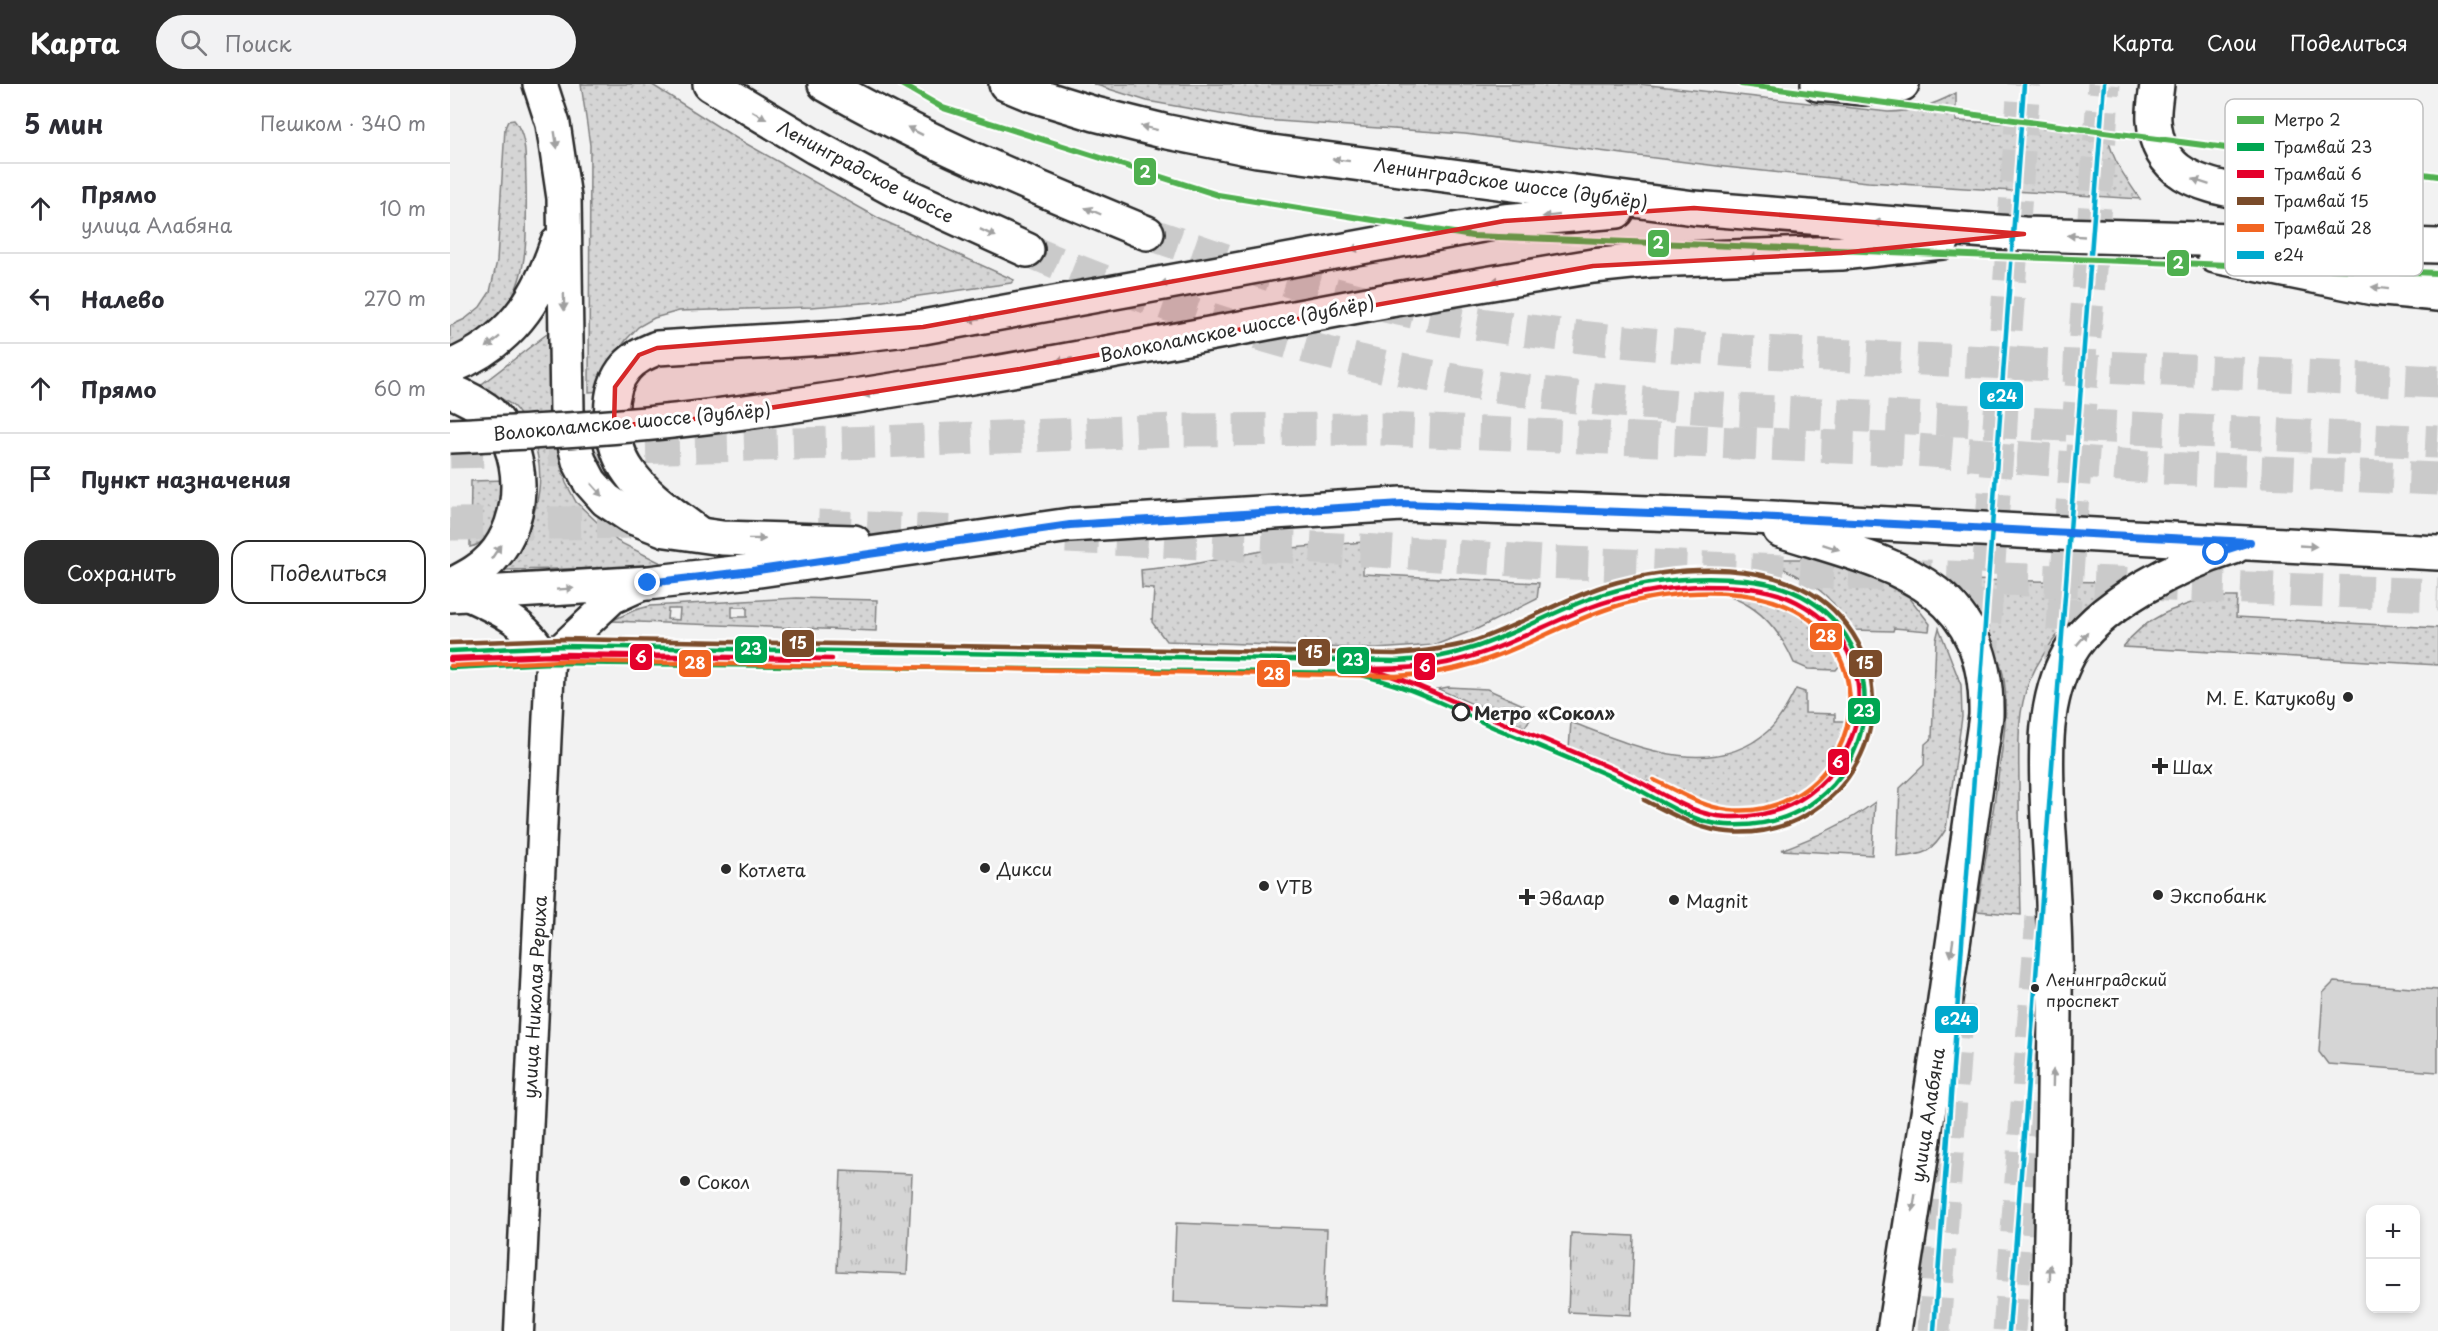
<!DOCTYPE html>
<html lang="ru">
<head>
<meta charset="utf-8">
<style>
  :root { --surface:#fff; --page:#f2f2f3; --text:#2b2b33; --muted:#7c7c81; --line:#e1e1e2; --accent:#2b2b2b }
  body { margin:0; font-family:"Playpen Sans",sans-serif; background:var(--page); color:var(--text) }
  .controls { position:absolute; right:18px; bottom:18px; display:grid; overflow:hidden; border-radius:12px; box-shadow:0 3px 9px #0003 }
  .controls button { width:54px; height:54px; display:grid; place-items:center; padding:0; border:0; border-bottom:2px solid var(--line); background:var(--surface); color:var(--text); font:30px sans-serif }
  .stop { position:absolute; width:18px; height:18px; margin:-14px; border:4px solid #1a73e8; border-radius:50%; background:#fff }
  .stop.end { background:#1a73e8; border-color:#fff; box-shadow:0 2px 6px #0008 }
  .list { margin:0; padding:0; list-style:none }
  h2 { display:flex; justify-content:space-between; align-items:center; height:78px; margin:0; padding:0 24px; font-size:26px }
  h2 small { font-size:20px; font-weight:400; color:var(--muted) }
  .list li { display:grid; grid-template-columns:39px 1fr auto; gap:18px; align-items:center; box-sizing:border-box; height:90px; padding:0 24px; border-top:2px solid var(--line) }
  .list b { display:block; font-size:22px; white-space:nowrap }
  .list p { margin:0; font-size:20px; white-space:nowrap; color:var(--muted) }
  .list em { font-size:20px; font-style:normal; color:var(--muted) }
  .actions { display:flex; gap:12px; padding:18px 24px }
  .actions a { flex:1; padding:14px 0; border:2px solid var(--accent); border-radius:18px; text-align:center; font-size:21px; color:var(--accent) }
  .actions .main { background:var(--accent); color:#fff }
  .icon { flex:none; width:33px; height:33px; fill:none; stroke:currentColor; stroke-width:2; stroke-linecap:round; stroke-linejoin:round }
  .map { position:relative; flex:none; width:1988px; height:1247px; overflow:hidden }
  header { display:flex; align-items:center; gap:36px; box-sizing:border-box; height:84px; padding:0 30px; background:var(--accent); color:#fff }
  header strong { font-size:28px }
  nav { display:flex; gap:33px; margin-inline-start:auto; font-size:21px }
  .search { width:420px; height:54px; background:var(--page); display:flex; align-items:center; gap:15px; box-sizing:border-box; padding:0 21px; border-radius:33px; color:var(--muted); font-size:22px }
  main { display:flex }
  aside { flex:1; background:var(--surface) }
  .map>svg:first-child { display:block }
</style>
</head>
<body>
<header>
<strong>Карта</strong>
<div class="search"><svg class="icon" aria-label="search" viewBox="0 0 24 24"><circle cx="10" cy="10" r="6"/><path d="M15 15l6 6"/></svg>Поиск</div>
<nav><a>Карта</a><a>Слои</a><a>Поделиться</a></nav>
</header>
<main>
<aside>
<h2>5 мин<small>Пешком · 340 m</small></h2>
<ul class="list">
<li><svg class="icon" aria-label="ahead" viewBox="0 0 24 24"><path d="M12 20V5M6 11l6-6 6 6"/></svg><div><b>Прямо</b><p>улица Алабяна</p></div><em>10 m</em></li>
<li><svg class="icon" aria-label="left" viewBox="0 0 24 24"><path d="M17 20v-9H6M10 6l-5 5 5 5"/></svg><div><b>Налево</b></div><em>270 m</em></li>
<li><svg class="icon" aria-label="ahead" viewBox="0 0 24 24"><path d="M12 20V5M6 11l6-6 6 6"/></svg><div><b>Прямо</b></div><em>60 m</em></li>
<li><svg class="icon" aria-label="arrive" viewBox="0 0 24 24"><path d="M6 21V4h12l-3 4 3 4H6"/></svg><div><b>Пункт назначения</b></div></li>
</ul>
<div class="actions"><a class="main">Сохранить</a><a>Поделиться</a></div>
</aside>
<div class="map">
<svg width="1988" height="1247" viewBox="0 0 1988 1247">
  <defs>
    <pattern id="grass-dots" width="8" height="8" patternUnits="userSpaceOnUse" patternTransform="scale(1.5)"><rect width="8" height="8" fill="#d5d5d5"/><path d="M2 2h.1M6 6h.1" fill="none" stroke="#b7b7b7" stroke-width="1.8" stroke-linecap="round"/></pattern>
    <pattern id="park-tufts" width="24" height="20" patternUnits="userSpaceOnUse" patternTransform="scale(1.5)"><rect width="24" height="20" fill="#d5d5d5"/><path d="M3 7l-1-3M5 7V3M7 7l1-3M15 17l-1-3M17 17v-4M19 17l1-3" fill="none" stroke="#b7b7b7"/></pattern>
  </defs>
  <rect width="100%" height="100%" fill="#f2f2f2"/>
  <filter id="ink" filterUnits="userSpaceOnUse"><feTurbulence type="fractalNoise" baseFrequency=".0167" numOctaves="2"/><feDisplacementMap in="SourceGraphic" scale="12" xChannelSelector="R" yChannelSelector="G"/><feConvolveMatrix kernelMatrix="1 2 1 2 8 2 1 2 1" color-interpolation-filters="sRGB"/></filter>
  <g filter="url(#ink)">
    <g fill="url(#grass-dots)" stroke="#808080" stroke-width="1.5" fill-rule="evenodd">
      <polygon points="131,0 201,0 286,54 430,135 564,196 561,199 426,218 361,223 229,227 204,234 188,243 176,256 166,270 153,307 139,308 140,61"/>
      <path d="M643,0H1190L1438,28C1463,28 1484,21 1506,9V37L1657,44C1659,73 1674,91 1690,115L1418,98L1275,83L1015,50L798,35L697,17Z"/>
      <path d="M64,36C78,52 75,79 76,98C77,178 81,227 0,265V242L15,235L30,223L40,208L47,177L55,44L58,37Z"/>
      <path d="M97,250H100L102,328L106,366L116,399L126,418L167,457L219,483L55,486C82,446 102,399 81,351C76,341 72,331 64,323C53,313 39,311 28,303Z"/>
      <path d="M56,396C54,418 46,458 20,463L21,397Z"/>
      <polygon points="913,458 913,490 1089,499 1087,515 1027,545 985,561 926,565 716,557 702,538 704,505 692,504 691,486 738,481 817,466"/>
      <path d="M1311,475H1378L1422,493L1459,513L1480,540L1479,547L1444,544L1443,547L1402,546C1379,505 1353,492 1311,475Z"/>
      <path d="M1497,496L1665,498C1628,527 1598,553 1579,598C1566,630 1569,668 1569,702C1569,745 1570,788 1571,831L1527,827C1534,785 1541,742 1547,700C1552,664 1560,626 1553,590C1545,554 1520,524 1497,496Z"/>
      <path d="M1254,500C1332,503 1353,509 1391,580L1386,586L1358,585L1344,579C1320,523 1286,508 1228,502Z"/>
      <path d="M1761,513H1787L1786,533L1988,544V581L1673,563C1695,533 1726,523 1761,513Z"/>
      <path d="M347,514L427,516L426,547L161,537L185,526L200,522ZM282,523H297V533H282ZM218,525H230L229,536L217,535Z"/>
      <path d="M1489,544L1511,601L1512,633L1496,745C1482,769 1474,771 1447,773L1450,704L1474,681L1475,660L1482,654L1486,556Z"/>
      <polygon points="998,603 1037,605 1080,624 1080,635 1075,643 988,605"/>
      <path d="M1346,605L1355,608V629L1385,630V637H1398C1395,648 1393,663 1387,672C1381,682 1371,691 1362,699C1311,745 1260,723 1204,700C1176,688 1147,677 1119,665L1121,638C1181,661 1261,698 1318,647C1330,636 1338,620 1346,605Z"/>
      <path d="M1425,718L1422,771L1331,766C1365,753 1396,740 1425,718Z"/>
    </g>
    <g fill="url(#park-tufts)" stroke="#808080" stroke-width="1.5">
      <polygon points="391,1087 462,1090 457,1190 387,1187"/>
      <polygon points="1121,1149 1184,1152 1181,1231 1118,1228"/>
    </g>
    <g fill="#d5d5d5" stroke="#808080" stroke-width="1.5">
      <polygon points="1884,898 1988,906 1988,988 1878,980 1869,968 1873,909"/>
      <polygon points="726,1139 877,1145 874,1224 723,1218"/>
    </g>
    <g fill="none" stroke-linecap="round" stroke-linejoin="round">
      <g stroke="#cacaca" stroke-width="33" stroke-dasharray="33 16" stroke-linecap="butt">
        <polyline points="1531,588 1574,0"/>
        <polyline points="1609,596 1654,0"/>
        <polyline points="1484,1247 1508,920"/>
        <polyline points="1559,1247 1592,833"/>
      </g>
      <g stroke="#cacaca" stroke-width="33" stroke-dasharray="33 16" stroke-linecap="butt">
        <path d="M697,149C765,172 832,197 901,214C1028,246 1158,257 1289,267L1988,298"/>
        <path d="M577,166C710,223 850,268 992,294C1089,312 1187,319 1285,326L1988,358"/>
        <polyline points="0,368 430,358 726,346 931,345 1466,366 1712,384 1988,395"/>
        <polyline points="0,440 205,438"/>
        <polyline points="368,442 511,448"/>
        <polyline points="616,453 911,466 1094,478 1988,511"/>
      </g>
      <g stroke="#2b2b2b" stroke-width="33">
        <g id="minor">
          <path d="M15,511C56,530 77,538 100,579L69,1247"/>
          <polyline points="100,579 113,562 163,515 194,501"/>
        </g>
      </g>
      <g stroke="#2b2b2b" stroke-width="38">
        <g id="tertiary">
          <polyline points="1368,0 1414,4 1452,0"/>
          <path d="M1707,0C1706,12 1703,25 1704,37C1709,106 1776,101 1827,117C1857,125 1895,147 1924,161"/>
          <path d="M0,306C13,313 29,319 40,329C77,365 77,436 42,474C30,487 15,494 0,502"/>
        </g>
      </g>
      <g stroke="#2b2b2b" stroke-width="38">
        <g id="secondary">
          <polyline points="90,0 103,40 114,114 117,329 129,377 140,398 156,416 180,432 216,446 272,454 404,458"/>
          <polyline points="556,0 580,10 645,30 713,47 807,66 1244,124 1574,150 1988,162"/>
          <polyline points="1765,172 1923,204 1988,210"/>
          <polyline points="940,216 1143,182 1200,176 1391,169 1492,158"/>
          <path d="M0,283C59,259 87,218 107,160"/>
          <path d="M1330,446C1436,480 1539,495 1536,632L1485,985L1444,1247"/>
          <path d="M249,450C225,431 197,414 179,388C160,362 153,309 176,283C185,273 195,269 207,264L390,253L473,243L1054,137L1167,127"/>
          <polyline points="0,511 198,499 302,487 620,441 952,420 1285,432 1988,469"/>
          <path d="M1599,1247C1601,1122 1606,996 1605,870C1604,825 1601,779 1598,734C1596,678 1591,621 1619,570C1647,521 1731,479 1784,463"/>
        </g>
      </g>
      <g stroke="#2b2b2b" stroke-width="38">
        <g id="primary">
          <polyline points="260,0 365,63 445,106 577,166"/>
          <path d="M375,0C477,59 588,104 697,149"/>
        </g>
      </g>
      <use href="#minor" stroke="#fff" stroke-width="28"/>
      <use href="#tertiary" stroke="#fff" stroke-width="33"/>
      <use href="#secondary" stroke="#fff" stroke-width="33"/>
      <use href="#primary" stroke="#fff" stroke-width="33"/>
      <g stroke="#2b2b2b" stroke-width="38" stroke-linecap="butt">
        <path id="secondary-bridge" d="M0,352C86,348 172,344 257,333C486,304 713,258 940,216"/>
      </g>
      <use href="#secondary-bridge" stroke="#fff" stroke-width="33"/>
      <g stroke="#fff" stroke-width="9">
        <g id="bus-1">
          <polyline points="1484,1247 1574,0"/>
          <polyline points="1559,1247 1654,0"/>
        </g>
      </g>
      <use href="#bus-1" stroke="#00a9ce" stroke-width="4.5"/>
      <g stroke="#fff" stroke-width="9">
        <path id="tram-1" d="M0,567L113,562L946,577C974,576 1000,572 1026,563C1065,550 1101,529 1139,515C1189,497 1242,491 1295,496C1469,513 1445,750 1276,741C1238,739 1204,711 1169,696C1128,678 1087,661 1045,644C1017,631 989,617 960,606C942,599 923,594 904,589L100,579L0,584"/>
      </g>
      <g stroke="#fff" stroke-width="9">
        <g id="tram-2">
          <path d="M1249,502C1282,502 1317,502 1347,518C1460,577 1406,738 1278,733C1242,732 1210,707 1178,692C1136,672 1092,655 1049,637C1005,619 964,597 918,585C947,585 977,584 1005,577C1053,566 1095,540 1141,523C1176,510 1212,504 1249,502Z"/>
          <polyline points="0,576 100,572 382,575 113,570 0,574"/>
        </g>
      </g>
      <g stroke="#fff" stroke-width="9">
        <path id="tram-3" d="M0,559L113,555L945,570C970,568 996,565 1021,558C1067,543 1108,517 1154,502C1224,480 1337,472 1390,533C1469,623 1395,758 1278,748C1247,746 1221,729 1194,716"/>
      </g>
      <g stroke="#fff" stroke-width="9">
        <path id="tram-4" d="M1,582L113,577L946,592C973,591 1000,587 1026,579C1073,565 1114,539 1160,524C1221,504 1328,495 1374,549C1437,625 1376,735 1279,726C1251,723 1228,707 1204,696"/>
      </g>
      <use href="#tram-1" stroke="#00a651" stroke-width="4.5"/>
      <use href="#tram-2" stroke="#e4002b" stroke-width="4.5"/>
      <use href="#tram-3" stroke="#7a4b2a" stroke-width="4.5"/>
      <use href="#tram-4" stroke="#f26522" stroke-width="4.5"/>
      <g stroke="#fff" stroke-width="10">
        <g id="metro-1">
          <polyline points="451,0 493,24 768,111 1022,152 1988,189"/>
          <polyline points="1291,0 1988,92"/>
        </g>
      </g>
      <use href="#metro-1" stroke="#4fb04f" stroke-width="6"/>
    </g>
    <defs><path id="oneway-solid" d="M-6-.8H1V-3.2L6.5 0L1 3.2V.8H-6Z" transform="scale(1.5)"/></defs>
    <g fill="#a0a0a0">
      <use href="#oneway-solid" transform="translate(309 31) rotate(30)"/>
      <use href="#oneway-solid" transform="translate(699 44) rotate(-166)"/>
      <use href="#oneway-solid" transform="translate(465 47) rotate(-153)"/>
      <use href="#oneway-solid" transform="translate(106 56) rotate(81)"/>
      <use href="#oneway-solid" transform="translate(891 76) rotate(-173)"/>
      <use href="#oneway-solid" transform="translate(1751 98) rotate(-161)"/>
      <use href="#oneway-solid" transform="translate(643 127) rotate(-157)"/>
      <use href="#oneway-solid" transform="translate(1101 132) rotate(174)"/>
      <use href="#oneway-solid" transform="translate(1432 139) rotate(-176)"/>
      <use href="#oneway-solid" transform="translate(538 149) rotate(25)"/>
      <use href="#oneway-solid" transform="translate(1626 152) rotate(-177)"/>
      <use href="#oneway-solid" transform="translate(909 164) rotate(169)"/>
      <use href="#oneway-solid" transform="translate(1307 173) rotate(177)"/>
      <use href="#oneway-solid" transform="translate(1050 196) rotate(170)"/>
      <use href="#oneway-solid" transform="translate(718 199) rotate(169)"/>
      <use href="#oneway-solid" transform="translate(1930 204) rotate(-173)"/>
      <use href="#oneway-solid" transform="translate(114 218) rotate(89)"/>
      <use href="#oneway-solid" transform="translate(526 235) rotate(171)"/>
      <use href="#oneway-solid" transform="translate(43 258) rotate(141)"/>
      <use href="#oneway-solid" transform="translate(614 276) rotate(169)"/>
      <use href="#oneway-solid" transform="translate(421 310) rotate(170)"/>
      <use href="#oneway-solid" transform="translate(147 406) rotate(48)"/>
      <use href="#oneway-solid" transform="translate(307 455) rotate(1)"/>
      <use href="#oneway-solid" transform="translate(1858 462) rotate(3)"/>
      <use href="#oneway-solid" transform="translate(1381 463) rotate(18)"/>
      <use href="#oneway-solid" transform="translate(46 468) rotate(-56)"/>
      <use href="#oneway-solid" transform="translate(115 505) rotate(-4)"/>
      <use href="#oneway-solid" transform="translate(1632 555) rotate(-49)"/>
      <use href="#oneway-solid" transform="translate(1502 864) rotate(98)"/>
      <use href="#oneway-solid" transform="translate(1603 994) rotate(-89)"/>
      <use href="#oneway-solid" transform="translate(1464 1119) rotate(99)"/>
      <use href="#oneway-solid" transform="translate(1600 1189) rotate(-89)"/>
    </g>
  </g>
  <g fill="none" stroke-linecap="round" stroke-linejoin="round" filter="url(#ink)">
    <polyline stroke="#1a73e8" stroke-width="8" points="198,499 302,487 620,441 952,420 1285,432 1800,458 1766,469"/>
  </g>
  <path fill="#d62828" fill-opacity="0.2" stroke="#d62828" stroke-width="4.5" stroke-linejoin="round" d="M1244,124L1574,150L1391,169L1143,182L570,285L255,334L164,342L165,303L189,271L207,264L473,243L1054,137Z"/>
  <g fill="#2b2b2b" stroke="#fff" stroke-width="2">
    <circle cx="1898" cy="613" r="6"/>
    <path d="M1707 673h6v6h6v6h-6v6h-6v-6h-6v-6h6z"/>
    <circle cx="535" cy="784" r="6"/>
    <circle cx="276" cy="785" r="6"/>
    <circle cx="814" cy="802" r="6"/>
    <circle cx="1708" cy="811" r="6"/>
    <path d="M1074 804h6v6h6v6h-6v6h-6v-6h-6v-6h6z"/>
    <circle cx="1224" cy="816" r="6"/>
    <circle cx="1585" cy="904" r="5"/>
    <circle cx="235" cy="1097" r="6"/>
  </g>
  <circle fill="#fff" stroke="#2b2b2b" stroke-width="3" cx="1011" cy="628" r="8"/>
  <g text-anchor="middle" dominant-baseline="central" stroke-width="6" stroke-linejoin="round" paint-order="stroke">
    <g font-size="16" fill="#2b2b2b" stroke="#fff" text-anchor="start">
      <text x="1596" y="895">Ленинградский<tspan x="1596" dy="21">проспект</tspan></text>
    </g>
    <g font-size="18" fill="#2b2b2b" stroke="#fff">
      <text transform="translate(416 87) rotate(28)">Ленинградское шоссе</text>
      <text transform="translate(1061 99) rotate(8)">Ленинградское шоссе (дублёр)</text>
      <text transform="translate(787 244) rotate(-11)">Волоколамское шоссе (дублёр)</text>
      <text transform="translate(182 337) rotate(-5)">Волоколамское шоссе (дублёр)</text>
      <text transform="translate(84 913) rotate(-87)">улица Николая Рериха</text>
      <text transform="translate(1477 1031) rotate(-81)">улица Алабяна</text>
    </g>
    <g font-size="18" fill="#2b2b2b" stroke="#fff" text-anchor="start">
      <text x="1886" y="613" text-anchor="end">М. Е. Катукову</text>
      <text x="1722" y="682">Шах</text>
      <text x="547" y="784">Дикси</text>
      <text x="288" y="785">Котлета</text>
      <text x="826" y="802">VTB</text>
      <text x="1720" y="811">Экспобанк</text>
      <text x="1089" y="813">Эвалар</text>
      <text x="1236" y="816">Magnit</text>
      <text x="247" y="1097">Сокол</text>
    </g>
    <g font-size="18" font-weight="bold" fill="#2b2b2b" stroke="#fff" text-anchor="start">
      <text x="1024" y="628">Метро «Сокол»</text>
    </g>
  </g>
  <rect x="1775" y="15" width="198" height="177" rx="9" fill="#fff" stroke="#bfbfbf" stroke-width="1.5"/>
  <rect x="1787" y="32" width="27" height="8" fill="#4fb04f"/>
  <rect x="1787" y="59" width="27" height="8" fill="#00a651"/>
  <rect x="1787" y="86" width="27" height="8" fill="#e4002b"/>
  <rect x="1787" y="113" width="27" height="8" fill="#7a4b2a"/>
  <rect x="1787" y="140" width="27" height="8" fill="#f26522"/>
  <rect x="1787" y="167" width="27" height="8" fill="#00a9ce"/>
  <g font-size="16" fill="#2b2b2b">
    <text x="1824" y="42">Метро 2</text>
    <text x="1824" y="69">Трамвай 23</text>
    <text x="1824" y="96">Трамвай 6</text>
    <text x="1824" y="123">Трамвай 15</text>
    <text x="1824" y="150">Трамвай 28</text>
    <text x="1824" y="177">е24</text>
  </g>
  <g stroke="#fff" stroke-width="2">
    <rect x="683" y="73" width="24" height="29" rx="6" fill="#4fb04f"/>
    <rect x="1197" y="145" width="23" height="29" rx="6" fill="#4fb04f"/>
    <rect x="1716" y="165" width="24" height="28" rx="6" fill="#4fb04f"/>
    <rect x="1529" y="297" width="45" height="29" rx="6" fill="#00a9ce"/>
    <rect x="1359" y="538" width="34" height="29" rx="6" fill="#f26522"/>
    <rect x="331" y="545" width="34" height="29" rx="6" fill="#7a4b2a"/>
    <rect x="284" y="551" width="34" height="29" rx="6" fill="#00a651"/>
    <rect x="847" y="554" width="34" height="29" rx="6" fill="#7a4b2a"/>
    <rect x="179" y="559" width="24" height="28" rx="6" fill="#e4002b"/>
    <rect x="886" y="562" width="34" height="29" rx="6" fill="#00a651"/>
    <rect x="1398" y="565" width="35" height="29" rx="6" fill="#7a4b2a"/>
    <rect x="228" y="565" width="34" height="29" rx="6" fill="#f26522"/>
    <rect x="963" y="568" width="23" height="29" rx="6" fill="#e4002b"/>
    <rect x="806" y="575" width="35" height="29" rx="6" fill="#f26522"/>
    <rect x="1397" y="613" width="34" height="28" rx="6" fill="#00a651"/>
    <rect x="1377" y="664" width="23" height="28" rx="6" fill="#e4002b"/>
    <rect x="1484" y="921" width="45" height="29" rx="6" fill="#00a9ce"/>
  </g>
  <g font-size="16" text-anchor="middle" font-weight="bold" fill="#fff">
    <text x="695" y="94">2</text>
    <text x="1208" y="165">2</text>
    <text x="1728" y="185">2</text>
    <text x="1552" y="318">е24</text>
    <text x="1376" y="558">28</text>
    <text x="348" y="565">15</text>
    <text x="301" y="571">23</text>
    <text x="864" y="574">15</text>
    <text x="191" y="579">6</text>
    <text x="903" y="582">23</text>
    <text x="1415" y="585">15</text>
    <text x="245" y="585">28</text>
    <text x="975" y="588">6</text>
    <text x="824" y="596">28</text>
    <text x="1414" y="633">23</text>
    <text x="1388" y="684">6</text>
    <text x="1506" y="941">е24</text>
  </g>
</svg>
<div class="controls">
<button>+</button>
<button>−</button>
</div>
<div class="stop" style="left:1766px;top:469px"></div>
<div class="stop end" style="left:198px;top:499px"></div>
</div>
</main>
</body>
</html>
